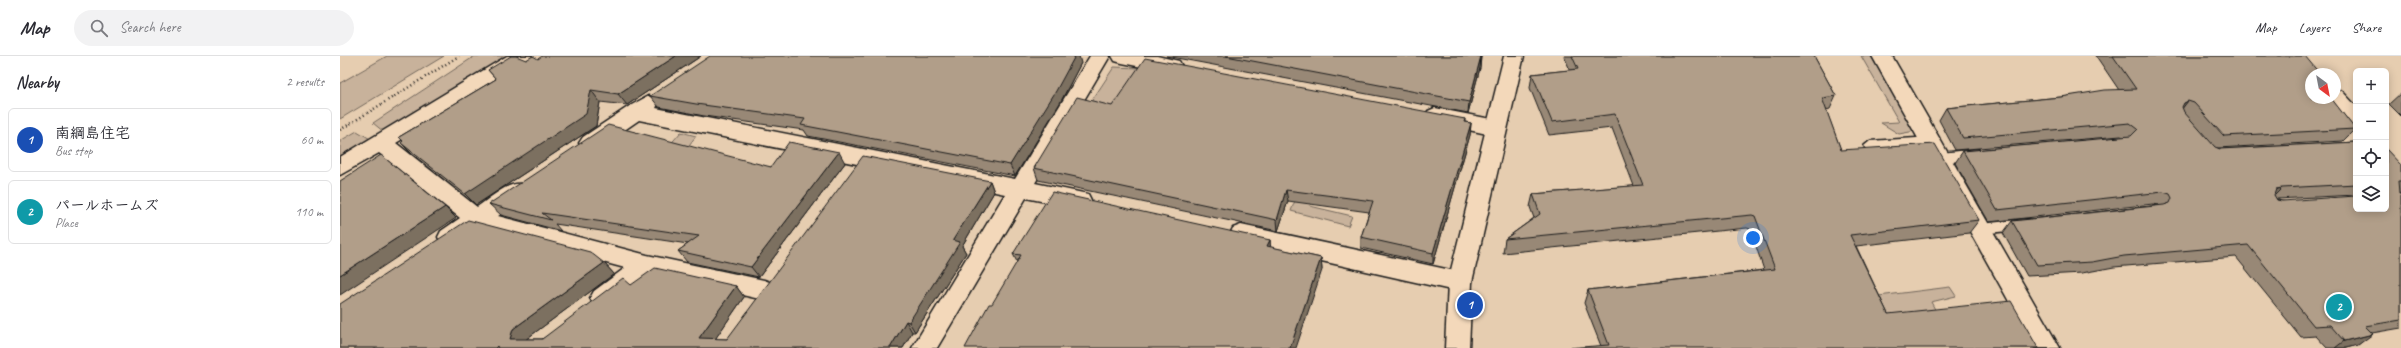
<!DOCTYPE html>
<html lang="en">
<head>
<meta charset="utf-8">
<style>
  :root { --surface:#fff; --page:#f2f2f3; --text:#2b2b33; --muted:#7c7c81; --line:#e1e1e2; --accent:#c8321e }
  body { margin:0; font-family:Caveat,"Klee One",sans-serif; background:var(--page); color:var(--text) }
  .controls { position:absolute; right:12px; top:12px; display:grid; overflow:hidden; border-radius:6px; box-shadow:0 2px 10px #0003 }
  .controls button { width:36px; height:36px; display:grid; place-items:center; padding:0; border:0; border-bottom:1px solid var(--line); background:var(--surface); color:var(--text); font:20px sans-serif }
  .compass { position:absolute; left:1965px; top:12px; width:36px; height:36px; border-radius:50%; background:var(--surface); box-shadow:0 2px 10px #0003; rotate:148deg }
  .you { position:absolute; left:1413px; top:182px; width:14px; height:14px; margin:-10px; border:3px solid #fff; border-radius:50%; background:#1a73e8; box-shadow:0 0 0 6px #1a73e833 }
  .badge { display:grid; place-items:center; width:26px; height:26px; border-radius:50%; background:var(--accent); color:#fff; font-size:13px; font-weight:700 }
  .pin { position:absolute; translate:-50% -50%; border:2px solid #fff; box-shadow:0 1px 4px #0006 }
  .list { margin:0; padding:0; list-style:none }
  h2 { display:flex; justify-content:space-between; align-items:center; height:52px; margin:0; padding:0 16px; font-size:17px }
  h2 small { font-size:13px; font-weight:400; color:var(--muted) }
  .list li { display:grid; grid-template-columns:26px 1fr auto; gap:12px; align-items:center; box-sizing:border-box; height:64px; margin:0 8px 8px; padding:0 8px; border:1px solid var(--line); border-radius:6px }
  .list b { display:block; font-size:15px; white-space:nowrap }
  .list p { margin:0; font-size:13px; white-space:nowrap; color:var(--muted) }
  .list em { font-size:13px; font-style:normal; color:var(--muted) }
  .icon { flex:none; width:22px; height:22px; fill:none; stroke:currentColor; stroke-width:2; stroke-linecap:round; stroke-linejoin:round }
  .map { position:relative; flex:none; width:2061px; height:292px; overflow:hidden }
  header { display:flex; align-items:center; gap:24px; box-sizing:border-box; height:56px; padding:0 20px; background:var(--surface); border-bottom:1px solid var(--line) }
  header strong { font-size:19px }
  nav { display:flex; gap:22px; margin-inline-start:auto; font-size:14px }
  .search { width:280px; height:36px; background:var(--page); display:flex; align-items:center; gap:10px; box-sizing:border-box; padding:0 14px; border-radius:22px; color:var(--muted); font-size:15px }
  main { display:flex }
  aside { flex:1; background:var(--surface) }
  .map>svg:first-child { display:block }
</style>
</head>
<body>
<header>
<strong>Map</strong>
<div class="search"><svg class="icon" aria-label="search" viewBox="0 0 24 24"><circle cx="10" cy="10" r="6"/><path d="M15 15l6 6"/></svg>Search here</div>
<nav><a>Map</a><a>Layers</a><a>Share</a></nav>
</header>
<main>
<aside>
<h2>Nearby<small>2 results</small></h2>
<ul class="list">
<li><span class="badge" style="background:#1a4fb4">1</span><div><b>南綱島住宅</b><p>Bus stop</p></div><em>60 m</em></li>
<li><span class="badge" style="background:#0f9aa8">2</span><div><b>パールホームズ</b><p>Place</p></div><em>110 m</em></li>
</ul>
</aside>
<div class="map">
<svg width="2061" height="292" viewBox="0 0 2061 292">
  <rect width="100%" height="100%" fill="#e6cdb0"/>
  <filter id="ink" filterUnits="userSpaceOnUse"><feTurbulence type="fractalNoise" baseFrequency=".025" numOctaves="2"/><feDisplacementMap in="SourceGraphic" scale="8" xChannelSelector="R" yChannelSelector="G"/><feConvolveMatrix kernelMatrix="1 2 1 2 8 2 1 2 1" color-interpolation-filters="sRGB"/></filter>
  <g filter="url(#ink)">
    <g fill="#c8b29b" stroke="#72675c">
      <polygon points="47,0 104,0 0,63 0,27"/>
      <polygon points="135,0 169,0 44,76 33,67"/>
      <polygon points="1521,0 1531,0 1575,75 1559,78 1541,67 1559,66"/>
      <polygon points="774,11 799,12 772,56 747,52"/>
      <polygon points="17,75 32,84 0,103 0,85"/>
      <polygon points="341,76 356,80 336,106 298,125"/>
      <polygon points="967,113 979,115 970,150 1012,160 1008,170 951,155"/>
      <polygon points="1610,231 1616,240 1591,246 1598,259 1460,273 1451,251"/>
    </g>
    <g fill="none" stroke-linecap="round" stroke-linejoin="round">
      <g stroke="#1c1c1c" stroke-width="3">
        <g id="service">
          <polygon points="1592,81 1598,86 1592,91 1530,95 1524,90 1530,85"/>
          <polygon points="1638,93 1644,98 1638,103 1601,107 1595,102 1601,97"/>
          <polygon points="1686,163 1691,164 1693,168 1691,172 1686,173 1641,178 1636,177 1634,173 1636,169 1641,168"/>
        </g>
      </g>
      <g stroke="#1c1c1c" stroke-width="3">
        <g id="minor">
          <path d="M167,0H192L189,5L56,87L137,151C151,142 169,123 186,129L189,135L186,141L158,160L307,199L424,224L432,227L436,234L432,241L424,244L310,218L270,249L262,252L254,249L250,242L254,235L285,212L139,173C127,181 116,192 101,187L98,181L101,175L120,162L39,97L0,119V101Z"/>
          <polygon points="750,0 770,0 695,127 748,138 751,144 748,150 740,153 686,142 597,292 572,292 665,138 299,64 257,93 250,95 243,93 239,87 243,81 288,51 308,40 315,43 318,48 316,52 675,123"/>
          <polygon points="772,0 817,0 839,5 842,10 839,15 832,17 782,7 775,5"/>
          <polygon points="1532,0 1552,0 1720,292 1695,292"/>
          <polygon points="1995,33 2002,35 2016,50 2016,71 2009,68 1986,42 1995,42"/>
          <polygon points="1095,52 1156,64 1163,66 1166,72 1163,78 1156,80 1088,65 1085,60 1088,55"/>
          <polygon points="901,169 1120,216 1128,219 1132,226 1128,233 1120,236 901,187 893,184 890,178 893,172"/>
        </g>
      </g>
      <g stroke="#1c1c1c" stroke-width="3">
        <polygon id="tertiary" points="1164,0 1184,0 1132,226 1129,292 1105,292 1108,226"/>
      </g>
      <polyline stroke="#1c1c1c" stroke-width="2.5" stroke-dasharray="1 3" stroke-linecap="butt" points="0,74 119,0"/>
      <use href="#service" fill="#f3d8ba" fill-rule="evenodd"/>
      <use href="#minor" fill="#f3d8ba" fill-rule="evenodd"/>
      <use href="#tertiary" fill="#f3d8ba" fill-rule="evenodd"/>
    </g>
    <g fill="#988876" stroke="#1c1c1c">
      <polygon points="361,0 287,49 260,46 256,70 136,149 72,98 61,87 63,85 59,81 156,23 148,14 186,4 198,3"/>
      <polygon points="826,0 1141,0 1140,12 1128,57"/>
      <polygon points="1224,0 1474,0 1496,40 1490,53 1486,54 1501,94 1639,164 1629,177 1516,190 1548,258 1698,292 1261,290 1244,247 1248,234 1424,214 1410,173 1407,172 1163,197 1165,183 1194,162 1190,151 1193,138 1294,130 1272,72 1209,79 1190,32 1192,18 1230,14"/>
      <polygon points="1756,0 1965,0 1971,18 2015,73 2003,85 1877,92 1880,93 2016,86 2016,139 1936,143 1942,145 2016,153 2061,109 2061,137 2059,137 2061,137 2061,272 2032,277 2018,289 2006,292 1987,292 1976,280 1961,281 1896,201 1774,211 1742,217 1687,220 1663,177 1672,165 1819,149 1813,148 1649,166 1615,107 1623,95 1783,81 1781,80 1615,94 1599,64 1606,52 1721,41 1779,34"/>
      <polygon points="741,7 720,47 675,120 468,80 464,74 364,60 319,51 310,40"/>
      <polygon points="2061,37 2061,60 2049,48"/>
      <polygon points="772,50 1125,63 1125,66 1131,67 1130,79 1093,208 1021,192 1021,181 1029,156 948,145 938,175 698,124 694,112"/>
      <polygon points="505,107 419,221 347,206 338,195 348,188 215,168 221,175 161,159 149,148 431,111"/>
      <polygon points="650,125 654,136 622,190 626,197 575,276 572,276 563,292 0,292 264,207 274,218 186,283 202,283 291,229 396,230 404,241 375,283 387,283"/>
      <polygon points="930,184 930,191 981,202 982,214 677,206 673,198"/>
    </g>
    <g fill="#7c6f60" stroke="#1c1c1c">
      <polygon points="336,0 361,0 287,49 278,38"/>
      <polygon points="735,0 739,0 741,7 720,47 675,120 670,109"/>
      <polygon points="1141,0 1140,12 1128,57 1129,46"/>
      <polygon points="251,34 260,46 256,70 136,149 125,138"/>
      <polygon points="1848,45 1838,58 1834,60 1844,47"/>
      <polygon points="1131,67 1130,79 1093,208 1093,197"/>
      <polygon points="499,96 505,107 419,221 411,211"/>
      <polygon points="650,125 654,136 622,190 626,197 575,276 569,266 613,184"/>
      <polygon points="1942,132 1930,144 1936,133"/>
      <polygon points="946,134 948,145 938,175 937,164"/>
      <polygon points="105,151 116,162 0,239 0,219"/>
      <polygon points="930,184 931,196 927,190"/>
      <polygon points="981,202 982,214 956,292 950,292"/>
      <polygon points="264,207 274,218 185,284 170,283 173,273"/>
      <polygon points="396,230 404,241 369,292 359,282"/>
      <polygon points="566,265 572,276 563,292 550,292"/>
      <polygon points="2033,278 2018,289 2006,292 1995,292 2004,285"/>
    </g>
    <g fill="#b19e89" stroke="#1c1c1c">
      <polygon points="171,0 176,0 186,4 193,0 198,3 202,0 336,0 278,38 251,34 246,58 125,138 61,87 63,85 59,81 156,23 148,14"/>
      <polygon points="370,0 735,0 716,35 670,109 461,69 465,63 356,48 310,40"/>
      <polygon points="886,0 1141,0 1129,46"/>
      <polygon points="1232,0 1474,0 1496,40 1482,42 1501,94 1595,88 1639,164 1510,179 1548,258 1671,245 1698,292 1227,292 1269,289 1248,234 1435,213 1415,160 1412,159 1165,183 1200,158 1193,138 1303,129 1275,58 1212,66 1192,18 1238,13"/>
      <polygon points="1773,0 1965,0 1980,18 1971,18 1971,42 1991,42 2015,73 1884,80 1854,47 1848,45 1844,47 1842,51 1844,56 1875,91 1880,93 2016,86 2016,128 1942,132 1936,133 1934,139 1937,144 1942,145 2016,140 2016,153 2046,153 2046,93 2061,109 2061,125 2058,125 2059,137 2061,137 2061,264 2025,270 2033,278 2004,285 1990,269 1974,270 1908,189 1784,200 1752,206 1697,209 1672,165 1824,149 1830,147 1832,142 1830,138 1823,136 1657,154 1623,95 1791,80 1798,73 1790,67 1623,82 1606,52 1721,41 1765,34 1796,33"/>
      <polygon points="805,2 1125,63 1124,66 1131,67 1093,197 1021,181 1033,145 946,134 937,164 694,112 737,41 772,50"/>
      <polygon points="268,69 431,111 449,86 499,96 411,211 338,195 359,180 202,157 211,164 149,148"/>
      <polygon points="41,99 105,151 0,219 0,125"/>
      <polygon points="523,100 650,125 613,184 620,186 569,266 566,265 550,292 158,292 157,290 155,292 0,292 0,248 128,164 250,196 264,207 173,273 170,283 202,283 283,222 291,229 315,212 396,230 359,282 387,283"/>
      <polygon points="712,136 930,184 927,190 981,202 950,292 625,292 649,248 652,248 681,199 673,198"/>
    </g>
  </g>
</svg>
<div class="controls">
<button>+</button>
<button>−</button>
<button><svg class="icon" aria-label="locate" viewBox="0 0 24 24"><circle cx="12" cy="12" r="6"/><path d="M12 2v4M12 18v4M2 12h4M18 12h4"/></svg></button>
<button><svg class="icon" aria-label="layers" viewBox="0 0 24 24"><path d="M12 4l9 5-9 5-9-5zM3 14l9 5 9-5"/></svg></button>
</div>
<svg class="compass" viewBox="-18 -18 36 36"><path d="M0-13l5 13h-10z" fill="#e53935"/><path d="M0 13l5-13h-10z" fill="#7c7c81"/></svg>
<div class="you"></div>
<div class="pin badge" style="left:1130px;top:249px;background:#1a4fb4">1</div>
<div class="pin badge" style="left:1999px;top:251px;background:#0f9aa8">2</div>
</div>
</main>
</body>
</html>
